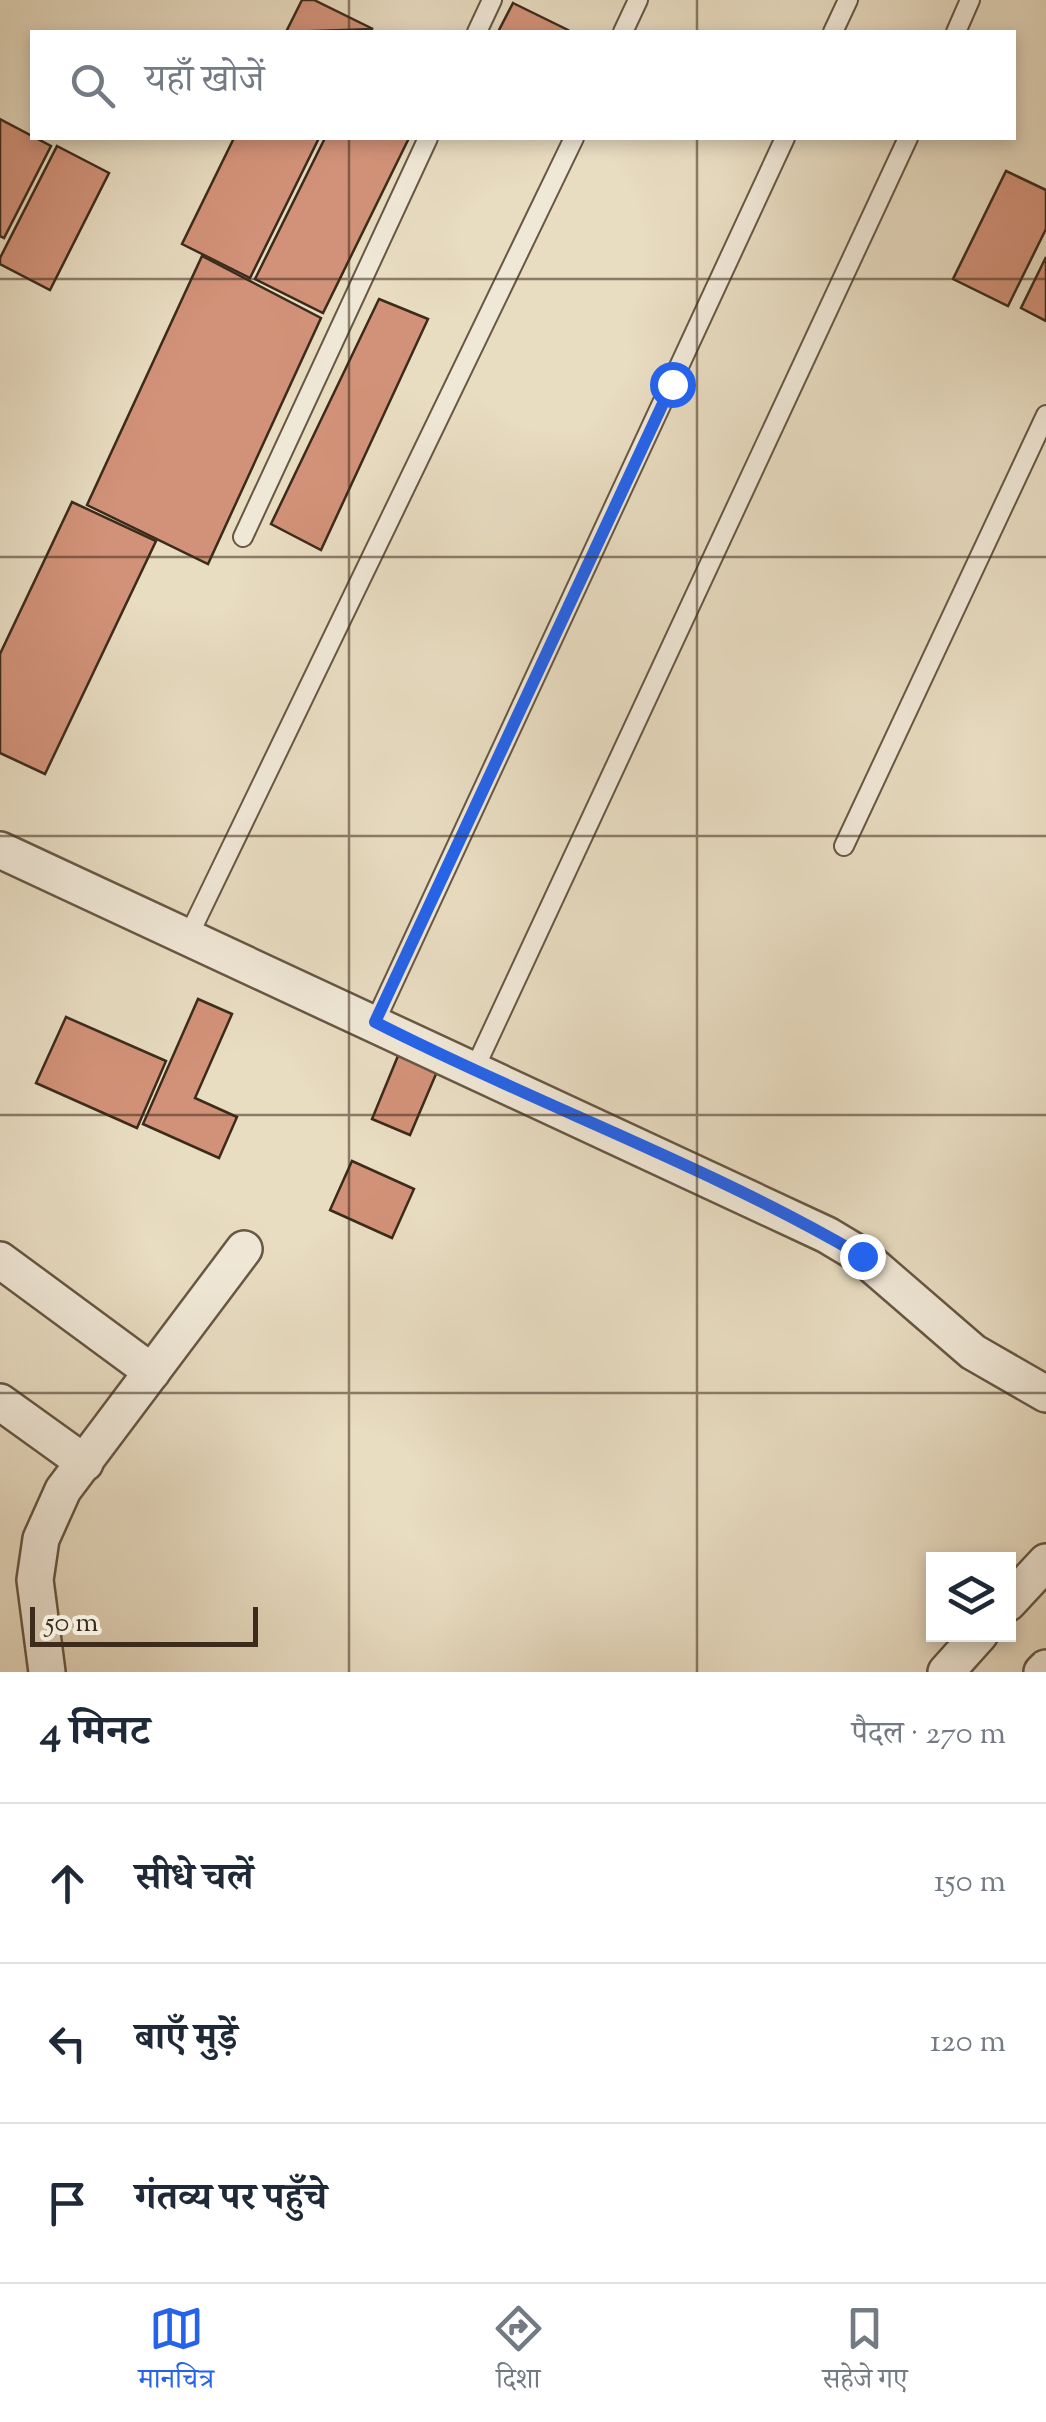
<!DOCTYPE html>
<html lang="hi">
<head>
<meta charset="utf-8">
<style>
  :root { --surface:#fff; --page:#f2f2f3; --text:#1f2937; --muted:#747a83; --line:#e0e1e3; --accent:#2563eb }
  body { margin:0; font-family:"Sorts Mill Goudy","Noto Serif Devanagari",serif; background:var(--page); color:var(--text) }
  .controls { position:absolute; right:30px; bottom:30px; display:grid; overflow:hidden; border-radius:0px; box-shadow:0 5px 15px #0003 }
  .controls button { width:90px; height:90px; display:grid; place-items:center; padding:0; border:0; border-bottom:2px solid var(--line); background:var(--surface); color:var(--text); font:50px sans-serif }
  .scale { position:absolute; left:30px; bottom:25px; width:228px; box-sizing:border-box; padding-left:10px; border:5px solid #3c2b1b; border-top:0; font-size:28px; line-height:35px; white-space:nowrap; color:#3c2b1b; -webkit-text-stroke:8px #f0e8d7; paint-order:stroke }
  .stop { position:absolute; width:30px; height:30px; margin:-22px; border:8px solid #2563eb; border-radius:50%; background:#fff }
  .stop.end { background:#2563eb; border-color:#fff; box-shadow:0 2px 10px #0008 }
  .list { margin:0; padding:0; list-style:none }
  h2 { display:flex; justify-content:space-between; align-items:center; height:130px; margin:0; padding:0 40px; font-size:42px }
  h2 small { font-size:32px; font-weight:400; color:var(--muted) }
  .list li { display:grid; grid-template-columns:65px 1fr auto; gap:30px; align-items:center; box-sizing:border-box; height:160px; padding:0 40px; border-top:2px solid var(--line) }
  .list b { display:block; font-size:38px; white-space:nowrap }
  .list em { font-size:32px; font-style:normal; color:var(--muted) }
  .icon { flex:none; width:55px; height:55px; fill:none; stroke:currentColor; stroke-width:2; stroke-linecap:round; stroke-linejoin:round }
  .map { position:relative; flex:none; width:1046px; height:1672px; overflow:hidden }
  .search { position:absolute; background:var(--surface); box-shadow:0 5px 15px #0003; left:30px; right:30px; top:30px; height:110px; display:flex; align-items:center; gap:25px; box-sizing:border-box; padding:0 35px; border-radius:0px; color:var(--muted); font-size:38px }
  .sheet { height:610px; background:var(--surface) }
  nav { display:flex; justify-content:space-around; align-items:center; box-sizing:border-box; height:140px; border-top:2px solid var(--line); background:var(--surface); font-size:28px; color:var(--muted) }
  nav a { display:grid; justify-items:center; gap:5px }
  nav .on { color:var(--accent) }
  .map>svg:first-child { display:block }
</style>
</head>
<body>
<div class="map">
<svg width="1046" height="1672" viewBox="0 0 1046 1672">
  <rect width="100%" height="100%" fill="#e8dcc1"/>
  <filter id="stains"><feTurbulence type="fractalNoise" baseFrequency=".002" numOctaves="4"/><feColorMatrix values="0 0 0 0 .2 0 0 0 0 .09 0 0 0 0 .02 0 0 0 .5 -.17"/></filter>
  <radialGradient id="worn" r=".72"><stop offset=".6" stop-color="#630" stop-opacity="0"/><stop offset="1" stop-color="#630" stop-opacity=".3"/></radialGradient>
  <g fill="#d29279" stroke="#3c2b1b" stroke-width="2.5">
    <polygon points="302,0 314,0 373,29 286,32"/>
    <polygon points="513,3 568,30 567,32 498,32"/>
    <polygon points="0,119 51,146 4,238 0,236"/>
    <polygon points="234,138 319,138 250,278 182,244"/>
    <polygon points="325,138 409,138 323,313 255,279"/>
    <polygon points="57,146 109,173 50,290 0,264 0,258"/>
    <polygon points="1006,171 1046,190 1046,229 1008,306 953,279"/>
    <polygon points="202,256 321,318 208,564 87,505"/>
    <polygon points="1046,257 1046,321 1021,308"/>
    <polygon points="379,299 428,319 321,550 271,524"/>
    <polygon points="72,502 156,541 45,774 0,753 0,654"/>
    <polygon points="198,999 232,1014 195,1098 237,1117 219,1158 143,1124"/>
    <polygon points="66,1017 166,1061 137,1128 36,1083"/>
    <polygon points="400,1051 439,1067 410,1135 372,1119"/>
    <polygon points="352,1161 414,1189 392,1238 330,1210"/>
  </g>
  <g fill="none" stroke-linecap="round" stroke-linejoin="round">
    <g stroke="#675744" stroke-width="22">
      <g id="lane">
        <polyline points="477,32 492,0"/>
        <polyline points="623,32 638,0"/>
        <polyline points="833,32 848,0"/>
        <polyline points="956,32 970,0"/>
        <polyline points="243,537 428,138"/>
        <polyline points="844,846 1046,415"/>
        <polyline points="187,939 574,138"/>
        <polyline points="375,1022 785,138"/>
        <polyline points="473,1072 908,138"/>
      </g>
    </g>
    <g stroke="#675744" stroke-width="40">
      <g id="street">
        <polyline points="0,850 827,1235 862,1256 973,1352 1046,1394"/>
        <polyline points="0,1260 152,1372"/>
        <polyline points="0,1402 85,1463"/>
        <polyline points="1008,1603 1046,1562"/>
        <polyline points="47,1672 35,1580 41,1539 63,1490 244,1249"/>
        <polyline points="946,1672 980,1634"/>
        <polyline points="1042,1672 1046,1668"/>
      </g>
    </g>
    <use href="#lane" stroke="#f0e8d7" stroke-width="18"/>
    <use href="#street" stroke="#f0e8d7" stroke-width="35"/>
  </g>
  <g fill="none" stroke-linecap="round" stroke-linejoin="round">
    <path stroke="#2563eb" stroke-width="12" d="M672,384L375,1022C535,1104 707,1165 862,1256"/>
  </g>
  <path fill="none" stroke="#3c2b1b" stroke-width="2.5" stroke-opacity="0.55" d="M349,0V32M697,0V32M349,138V1672M697,138V1672M0,279H1046M0,557H1046M0,836H1046M0,1115H1046M0,1393H1046"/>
  <rect width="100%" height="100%" filter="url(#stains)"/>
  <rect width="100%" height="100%" fill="url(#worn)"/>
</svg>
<div class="controls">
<button><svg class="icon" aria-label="layers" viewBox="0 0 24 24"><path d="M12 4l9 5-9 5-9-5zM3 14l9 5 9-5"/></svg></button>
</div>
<div class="scale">50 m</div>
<div class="stop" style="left:672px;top:384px"></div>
<div class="stop end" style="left:862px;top:1256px"></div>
<div class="search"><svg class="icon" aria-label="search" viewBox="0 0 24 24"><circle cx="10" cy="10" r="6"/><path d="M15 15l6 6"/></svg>यहाँ खोजें</div>
</div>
<section class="sheet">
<h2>4 मिनट<small>पैदल · 270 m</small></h2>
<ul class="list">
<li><svg class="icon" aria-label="ahead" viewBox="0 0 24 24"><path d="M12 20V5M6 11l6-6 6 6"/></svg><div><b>सीधे चलें</b></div><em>150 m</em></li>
<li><svg class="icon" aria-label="left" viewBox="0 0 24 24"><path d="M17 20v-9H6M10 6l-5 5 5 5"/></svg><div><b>बाएँ मुड़ें</b></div><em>120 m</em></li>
<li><svg class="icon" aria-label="arrive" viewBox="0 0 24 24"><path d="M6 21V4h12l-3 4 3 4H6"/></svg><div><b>गंतव्य पर पहुँचे</b></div></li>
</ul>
</section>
<nav>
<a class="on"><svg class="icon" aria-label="map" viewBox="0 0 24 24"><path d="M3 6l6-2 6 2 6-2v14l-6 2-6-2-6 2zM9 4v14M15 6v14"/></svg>मानचित्र</a>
<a><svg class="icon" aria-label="directions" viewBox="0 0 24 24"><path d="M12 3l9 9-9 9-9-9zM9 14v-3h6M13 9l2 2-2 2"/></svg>दिशा</a>
<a><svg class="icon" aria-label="saved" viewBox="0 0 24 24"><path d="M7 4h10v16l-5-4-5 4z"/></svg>सहेजे गए</a>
</nav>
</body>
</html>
